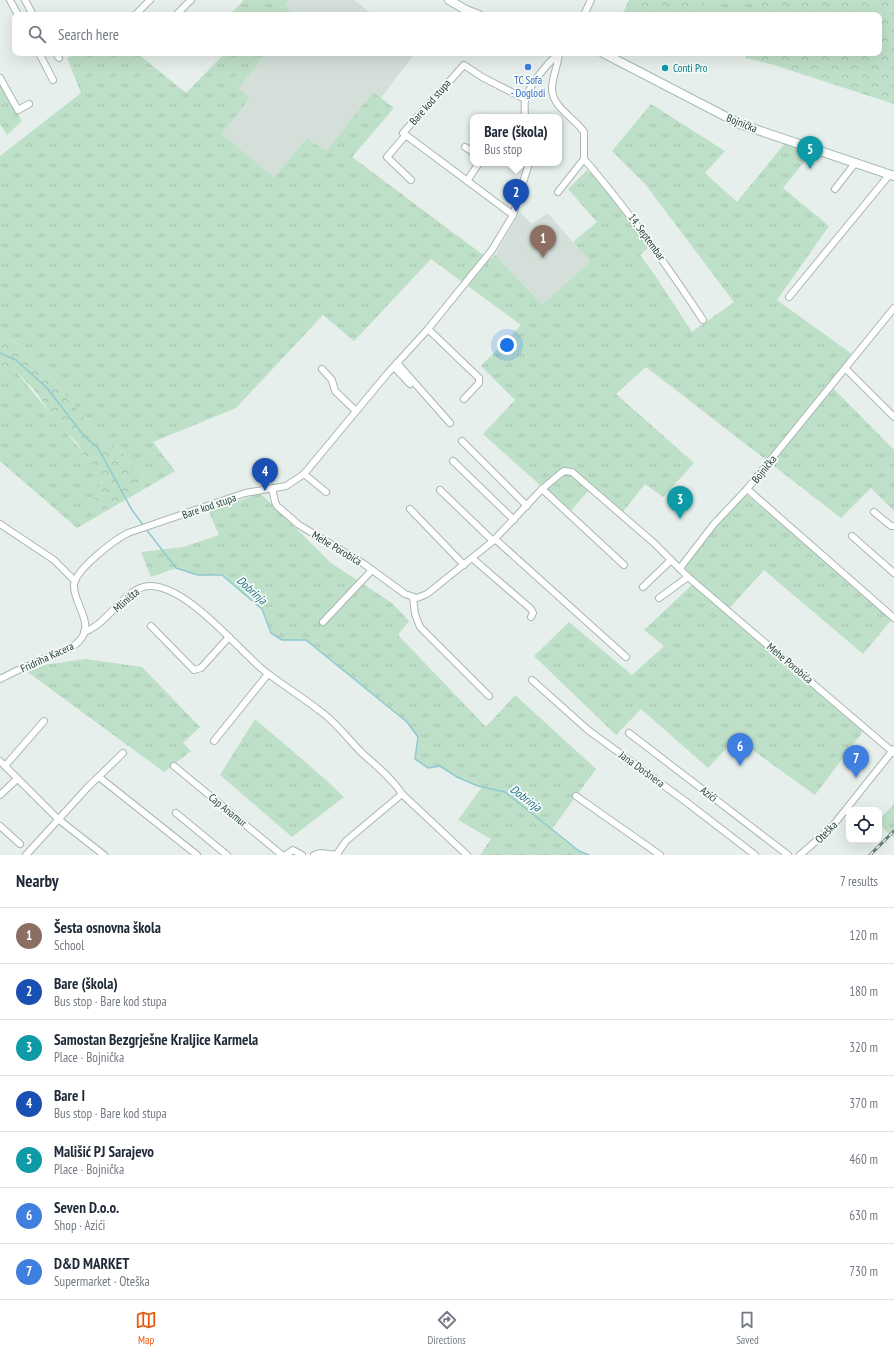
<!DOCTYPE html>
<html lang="en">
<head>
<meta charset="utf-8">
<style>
  :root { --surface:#fff; --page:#f6f6f7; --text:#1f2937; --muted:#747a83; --line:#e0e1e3; --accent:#ea580c }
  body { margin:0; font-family:"PT Sans Narrow",sans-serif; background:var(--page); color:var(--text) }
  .controls { position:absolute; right:12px; bottom:12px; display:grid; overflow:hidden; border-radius:8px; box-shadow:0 4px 16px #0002 }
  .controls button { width:36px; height:36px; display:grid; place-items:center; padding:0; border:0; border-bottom:1px solid var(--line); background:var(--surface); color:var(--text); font:20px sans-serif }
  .you { position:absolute; left:507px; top:345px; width:14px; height:14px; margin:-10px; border:3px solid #fff; border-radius:50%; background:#1a73e8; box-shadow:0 0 0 6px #1a73e833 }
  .badge { display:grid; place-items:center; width:26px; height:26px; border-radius:50%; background:var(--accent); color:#fff; font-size:13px; font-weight:700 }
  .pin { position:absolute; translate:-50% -33px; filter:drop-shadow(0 1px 2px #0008) }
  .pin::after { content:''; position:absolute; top:21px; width:14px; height:12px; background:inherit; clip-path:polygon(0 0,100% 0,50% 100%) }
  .popup { position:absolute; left:470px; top:114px; width:92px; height:52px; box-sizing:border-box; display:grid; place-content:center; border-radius:8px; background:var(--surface); filter:drop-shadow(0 1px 3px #0005); font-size:13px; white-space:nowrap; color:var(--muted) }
  .popup b { font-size:15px; color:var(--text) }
  .popup::after { content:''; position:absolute; left:50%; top:100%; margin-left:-8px; border:8px solid transparent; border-top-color:var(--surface) }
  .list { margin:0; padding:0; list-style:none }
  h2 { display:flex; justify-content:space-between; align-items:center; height:52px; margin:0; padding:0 16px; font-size:17px }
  h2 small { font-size:13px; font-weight:400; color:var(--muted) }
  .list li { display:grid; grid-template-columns:26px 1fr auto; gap:12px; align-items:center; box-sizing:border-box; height:56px; padding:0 16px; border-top:1px solid var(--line) }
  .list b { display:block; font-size:15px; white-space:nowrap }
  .list p { margin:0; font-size:13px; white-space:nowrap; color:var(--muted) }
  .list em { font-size:13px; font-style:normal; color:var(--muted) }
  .icon { flex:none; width:22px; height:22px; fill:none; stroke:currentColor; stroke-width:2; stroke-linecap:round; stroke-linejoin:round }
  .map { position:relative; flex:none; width:894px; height:855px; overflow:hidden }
  .search { position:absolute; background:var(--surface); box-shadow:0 4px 16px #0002; left:12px; right:12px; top:12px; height:44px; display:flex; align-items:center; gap:10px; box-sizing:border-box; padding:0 14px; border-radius:8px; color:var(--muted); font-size:15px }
  .sheet { height:444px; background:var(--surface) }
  nav { display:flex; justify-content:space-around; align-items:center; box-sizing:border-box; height:56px; border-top:1px solid var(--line); background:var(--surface); font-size:11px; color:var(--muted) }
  nav a { display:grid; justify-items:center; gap:2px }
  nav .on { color:var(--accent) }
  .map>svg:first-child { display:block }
</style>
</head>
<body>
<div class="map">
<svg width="894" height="855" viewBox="0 0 894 855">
  <defs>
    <pattern id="grass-tufts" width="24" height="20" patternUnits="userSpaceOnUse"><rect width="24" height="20" fill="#bfe0c8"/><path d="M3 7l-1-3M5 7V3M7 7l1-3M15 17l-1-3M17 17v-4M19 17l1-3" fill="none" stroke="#a4c1ad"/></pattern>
    <pattern id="forest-crowns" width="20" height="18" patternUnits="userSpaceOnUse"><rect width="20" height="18" fill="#bfe0c8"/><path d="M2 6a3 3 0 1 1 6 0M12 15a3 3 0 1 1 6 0" fill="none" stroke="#a4c1ad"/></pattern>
  </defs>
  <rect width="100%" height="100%" fill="#e6efeb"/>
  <g fill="#d4dfda">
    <polygon points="289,0 354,0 373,15 295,15 285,5"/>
    <polygon points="267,53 415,53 381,98 373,92 326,151 307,138 274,177 222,134 250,98 239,88"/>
    <polygon points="520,212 532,224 548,213 590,262 542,304 495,255"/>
  </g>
  <g fill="url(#grass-tufts)">
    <polygon points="244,0 289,0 285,5 295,15 229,15"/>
    <polygon points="703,0 762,0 758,15 712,15"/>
    <polygon points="78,53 137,53 186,93 225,53 267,53 239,88 250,98 222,134 274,177 307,138 326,151 373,92 394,108 352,157 490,260 495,255 542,304 590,262 573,242 597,222 568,189 587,170 615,197 650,246 640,255 652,271 692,332 734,302 645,184 612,151 651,104 725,151 705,173 737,202 785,143 813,151 783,188 829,226 777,300 856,357 831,386 894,450 894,511 871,488 841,518 646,367 616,394 694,463 663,497 645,484 622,513 593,485 570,512 483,434 515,400 481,366 521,325 431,259 354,341 323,315 236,408 153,442 175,471 141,491 144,477 122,452 95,431 43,368 19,344 0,337 0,156 81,93 67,58"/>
    <polygon points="0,82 22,121 7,135 0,124"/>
    <polygon points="0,367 13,368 123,501 77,528 0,461"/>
    <polygon points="742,491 893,618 863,654 764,570 728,610 864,730 815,795 736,738 708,768 641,709 616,735 534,656 569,622 632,675 664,646 644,630 694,583 679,567"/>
    <polygon points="260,493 331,563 392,603 409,621 398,635 486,727 515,695 596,769 552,829 579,851 589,855 480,855 491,839 458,820 482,787 457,777 440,766 428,768 415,759 418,737 407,722 306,640 282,640 271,633 262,609 222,575 198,575 176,568 151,577 141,552 183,547 219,535 209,512"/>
    <polygon points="86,659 142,667 200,727 183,743 191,751 164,772 22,668"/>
    <path d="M255,719C285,745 315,769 344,797L292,837L220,775Z"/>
    <polygon points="894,804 894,838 879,824 879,820"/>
  </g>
  <g fill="url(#forest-crowns)">
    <polygon points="629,0 703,0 712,15 622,15"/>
    <polygon points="762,0 894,0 894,104 774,65 746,58 747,53 879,53 879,15 758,15"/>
    <polygon points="0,337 19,344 43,368 95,431 122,452 144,477 141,491 95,517 92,502 99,492 100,482 87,461 77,443 56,422 36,392 13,368 0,372"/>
  </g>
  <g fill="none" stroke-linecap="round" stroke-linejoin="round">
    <g stroke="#8ec9d4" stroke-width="1.5">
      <polyline points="0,353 16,360 47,388 84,436 98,448 132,510 144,526"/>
      <polyline points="146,529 176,568 198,575 222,575 262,609 271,633 282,640 306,640 407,722 418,737 415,759 428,768 440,766 457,777 478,786 505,792 579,851 589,855"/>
    </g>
    <g stroke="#a8b8b2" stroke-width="8">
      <g id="minor">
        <polyline points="10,0 18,15"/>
        <polyline points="25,0 33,15"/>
        <polyline points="135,15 150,0"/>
        <polyline points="176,15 191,0"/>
        <polyline points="584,15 591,0"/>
        <polyline points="39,53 53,80"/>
        <polyline points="56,53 59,58"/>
        <path d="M559,53C558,65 553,75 552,87C551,107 575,118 584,132V159C628,210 666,264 703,320"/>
        <polyline points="0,78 18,110 29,104"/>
        <path d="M525,117C525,112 524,106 525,101C528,86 547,64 559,53"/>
        <polyline points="405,136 387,157 411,180"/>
        <polyline points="465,147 473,152"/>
        <polyline points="467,181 479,163"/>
        <polyline points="835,189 856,162"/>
        <polyline points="558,192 584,159"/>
        <polyline points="513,215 403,133 464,65 482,77 525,99"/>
        <polyline points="789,297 890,174"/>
        <polyline points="428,329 479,378 479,383 464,399"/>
        <polyline points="397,363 450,423"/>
        <polyline points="394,367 410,384"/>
        <polyline points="322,369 332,380 335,391 356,411"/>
        <polyline points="846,369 894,417"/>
        <polyline points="462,441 527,506"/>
        <polyline points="453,461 514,520"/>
        <polyline points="304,474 326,492"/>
        <polyline points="272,488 275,502 277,506 299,525 364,564 405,594 417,598 427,594 493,541 542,489 560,474 564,471 572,472 654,543 688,577 894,753"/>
        <polyline points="542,489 624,565"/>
        <polyline points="747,489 894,618"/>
        <polyline points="440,490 493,541"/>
        <polyline points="410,509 464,565"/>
        <polyline points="874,512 891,526 894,526"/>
        <polyline points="0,524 54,560 75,581"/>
        <polyline points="852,536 894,573"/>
        <polyline points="495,539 626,657"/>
        <polyline points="472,558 531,609 533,613 531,617"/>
        <polyline points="680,568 714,524 747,489 894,308"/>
        <polyline points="643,587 671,560"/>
        <polyline points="413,598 415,614 420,627 489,696"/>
        <polyline points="659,598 688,577"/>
        <polyline points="323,622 372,570"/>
        <polyline points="151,626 194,670 201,668 229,637"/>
        <path d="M84,632C109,624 125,586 150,586C187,586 235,646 262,669C282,685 304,698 324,714C338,725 349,740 362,753C376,766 391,777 402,794L467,855"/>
        <path d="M0,679C12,673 24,667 36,662C49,656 70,652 80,640C95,623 73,603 74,585C75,570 114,540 128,533L245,493L286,486L304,474L387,374L428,329L492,250L513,215L529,163"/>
        <polyline points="532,680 588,730 685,801 755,855"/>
        <polyline points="629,733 788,855"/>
        <polyline points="214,741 268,674"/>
        <polyline points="0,761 58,819 104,855"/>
        <polyline points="5,766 44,721"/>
        <polyline points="174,766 282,855"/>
        <polyline points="99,777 197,855"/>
        <polyline points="0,795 17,779"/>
        <polyline points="576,796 660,855"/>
        <polyline points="176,813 227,855"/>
        <polyline points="0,826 20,844"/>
        <polyline points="337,854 346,841 402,794"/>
        <polyline points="26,855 88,787 123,753"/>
        <polyline points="286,855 293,850 302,855"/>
        <polyline points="314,855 320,853 338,855"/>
        <polyline points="800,855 831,828 894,749"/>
      </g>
    </g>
    <g stroke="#a4bbb3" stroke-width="10">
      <g id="secondary">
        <polyline points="449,0 466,10 479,15"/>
        <polyline points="603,53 740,124 894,176"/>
      </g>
    </g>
    <use href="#minor" stroke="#fff" stroke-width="6"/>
    <use href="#secondary" stroke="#fff" stroke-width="8"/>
    <g stroke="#5f7d75" stroke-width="3">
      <polyline id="rail" points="870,855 894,831"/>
    </g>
    <use href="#rail" stroke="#f7fbf9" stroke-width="1.5" stroke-dasharray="4.5" stroke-linecap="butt"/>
  </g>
  <circle fill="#3f7fe0" stroke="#f7fbf9" stroke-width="1.5" cx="528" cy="67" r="4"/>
  <circle fill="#0f9aa8" stroke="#f7fbf9" stroke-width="1.5" cx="665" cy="68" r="4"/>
  <g text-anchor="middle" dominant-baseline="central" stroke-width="3.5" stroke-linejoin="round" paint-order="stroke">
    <g font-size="11" fill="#0d838f" stroke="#f7fbf9" text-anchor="start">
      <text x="673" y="68">Conti Pro</text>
    </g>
    <g font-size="11" fill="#366cbe" stroke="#f7fbf9">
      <text x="528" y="80">TC Sofa<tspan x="528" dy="13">- Doglodi</tspan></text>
    </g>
    <g font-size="11" fill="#24423a" stroke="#f7fbf9">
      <text transform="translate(430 102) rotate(-49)">Bare kod stupa</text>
      <text transform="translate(742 123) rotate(22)">Bojnička</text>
      <text transform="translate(647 237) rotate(54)">14. Septembar</text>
      <text transform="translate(764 469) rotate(-51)">Bojnička</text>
      <text transform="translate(209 506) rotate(-19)">Bare kod stupa</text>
      <text transform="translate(337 548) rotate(31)">Mehe Porobića</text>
      <text transform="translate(126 600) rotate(-41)">Mliništa</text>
      <text transform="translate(47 657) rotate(-25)">Fridriha Kacera</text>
      <text transform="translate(790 663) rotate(40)">Mehe Porobića</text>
      <text transform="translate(642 769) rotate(36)">Jana Doršnera</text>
      <text transform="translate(709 794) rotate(38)">Azići</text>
      <text transform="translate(228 810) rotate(39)">Cap Anamur</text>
      <text transform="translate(826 832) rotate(-45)">Oteška</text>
    </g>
    <g font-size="12" font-style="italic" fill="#1c6f80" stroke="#f7fbf9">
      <text transform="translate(252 590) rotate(42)">Dobrinja</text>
      <text transform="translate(526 798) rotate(37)">Dobrinja</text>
    </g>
  </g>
</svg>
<div class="controls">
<button><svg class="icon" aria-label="locate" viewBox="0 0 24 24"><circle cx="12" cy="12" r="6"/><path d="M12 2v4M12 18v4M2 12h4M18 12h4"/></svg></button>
</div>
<div class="you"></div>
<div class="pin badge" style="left:543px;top:258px;background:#8d6e63">1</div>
<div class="pin badge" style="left:516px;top:212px;background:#1a4fb4">2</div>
<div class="popup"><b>Bare (škola)</b>Bus stop</div>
<div class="pin badge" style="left:680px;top:519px;background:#0f9aa8">3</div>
<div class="pin badge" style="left:265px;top:491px;background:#1a4fb4">4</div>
<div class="pin badge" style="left:810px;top:169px;background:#0f9aa8">5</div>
<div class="pin badge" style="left:740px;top:766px;background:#3f7fe0">6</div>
<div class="pin badge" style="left:856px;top:778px;background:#3f7fe0">7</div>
<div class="search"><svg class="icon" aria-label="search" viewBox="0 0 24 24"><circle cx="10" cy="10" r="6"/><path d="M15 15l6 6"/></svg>Search here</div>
</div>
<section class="sheet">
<h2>Nearby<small>7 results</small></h2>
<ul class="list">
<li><span class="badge" style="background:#8d6e63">1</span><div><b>Šesta osnovna škola</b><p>School</p></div><em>120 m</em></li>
<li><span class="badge" style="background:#1a4fb4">2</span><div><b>Bare (škola)</b><p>Bus stop · Bare kod stupa</p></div><em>180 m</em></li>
<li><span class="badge" style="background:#0f9aa8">3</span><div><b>Samostan Bezgrješne Kraljice Karmela</b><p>Place · Bojnička</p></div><em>320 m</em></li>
<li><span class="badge" style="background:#1a4fb4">4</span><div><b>Bare I</b><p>Bus stop · Bare kod stupa</p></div><em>370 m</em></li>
<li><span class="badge" style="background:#0f9aa8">5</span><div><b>Mališić PJ Sarajevo</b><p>Place · Bojnička</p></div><em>460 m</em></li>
<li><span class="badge" style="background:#3f7fe0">6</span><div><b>Seven D.o.o.</b><p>Shop · Azići</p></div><em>630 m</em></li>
<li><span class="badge" style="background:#3f7fe0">7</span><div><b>D&amp;D MARKET</b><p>Supermarket · Oteška</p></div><em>730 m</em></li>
</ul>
</section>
<nav>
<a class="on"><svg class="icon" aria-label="map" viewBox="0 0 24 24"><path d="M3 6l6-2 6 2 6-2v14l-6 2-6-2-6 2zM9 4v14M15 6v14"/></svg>Map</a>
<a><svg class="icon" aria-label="directions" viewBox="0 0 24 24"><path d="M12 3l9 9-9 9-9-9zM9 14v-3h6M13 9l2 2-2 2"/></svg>Directions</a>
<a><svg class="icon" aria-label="saved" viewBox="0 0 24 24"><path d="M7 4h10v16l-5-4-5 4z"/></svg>Saved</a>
</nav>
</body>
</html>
